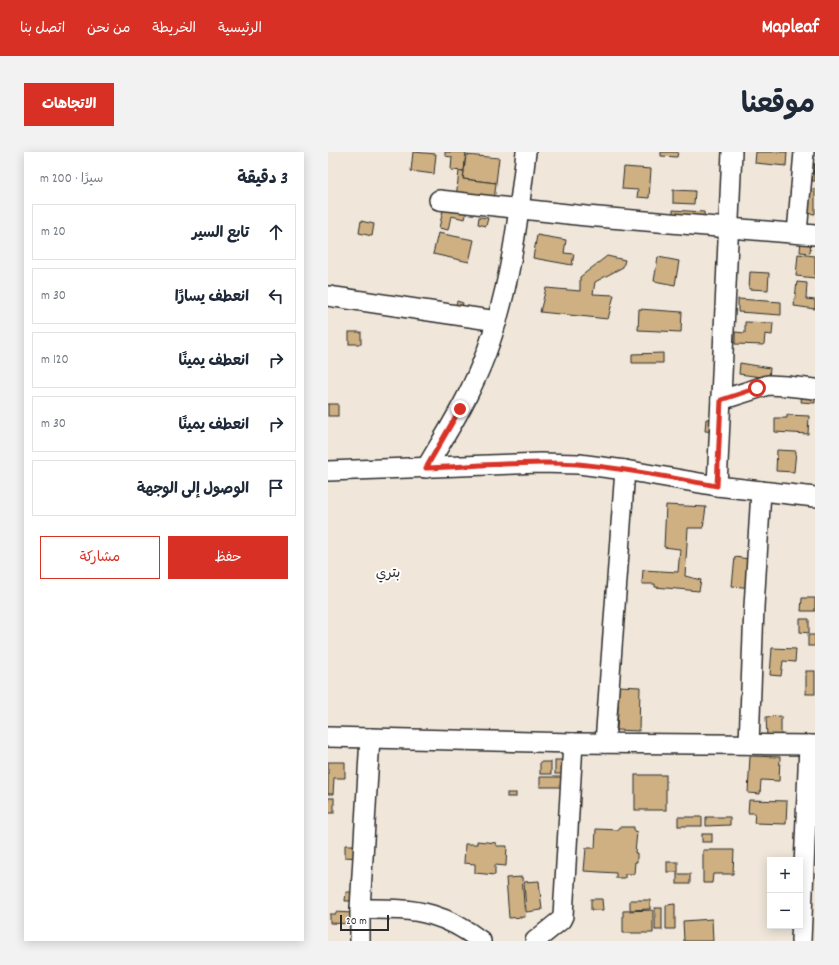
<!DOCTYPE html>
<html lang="ar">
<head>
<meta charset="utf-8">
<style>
  :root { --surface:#fff; --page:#f2f2f3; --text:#1f2937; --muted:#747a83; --line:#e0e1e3; --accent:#d93025 }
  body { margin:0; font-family:Dekko,"Playpen Sans Arabic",sans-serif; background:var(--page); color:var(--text); direction:rtl }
  .controls { position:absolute; right:12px; bottom:12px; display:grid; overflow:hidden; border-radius:0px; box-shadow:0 2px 10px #0003 }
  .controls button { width:36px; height:36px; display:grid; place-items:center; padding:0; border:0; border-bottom:1px solid var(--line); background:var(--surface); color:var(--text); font:20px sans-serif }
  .scale { position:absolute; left:12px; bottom:10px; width:49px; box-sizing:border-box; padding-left:4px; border:2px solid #2b2b2b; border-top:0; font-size:11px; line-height:14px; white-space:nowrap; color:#2b2b2b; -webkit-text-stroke:3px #fff; paint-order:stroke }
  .stop { position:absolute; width:12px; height:12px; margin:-9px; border:3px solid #d93025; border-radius:50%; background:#fff }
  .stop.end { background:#d93025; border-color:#fff; box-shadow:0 1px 4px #0008 }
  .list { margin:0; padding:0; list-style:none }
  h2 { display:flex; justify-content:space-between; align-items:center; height:52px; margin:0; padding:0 16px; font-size:17px }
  h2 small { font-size:13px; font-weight:400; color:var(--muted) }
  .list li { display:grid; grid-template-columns:26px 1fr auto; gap:12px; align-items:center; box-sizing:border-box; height:56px; margin:0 8px 8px; padding:0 8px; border:1px solid var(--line); border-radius:0px }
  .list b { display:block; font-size:15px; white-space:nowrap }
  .list em { font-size:13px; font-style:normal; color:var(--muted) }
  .actions { display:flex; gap:8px; padding:12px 16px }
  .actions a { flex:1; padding:9px 0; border:1px solid var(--accent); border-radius:0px; text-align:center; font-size:14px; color:var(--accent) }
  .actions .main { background:var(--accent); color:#fff }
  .icon { flex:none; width:22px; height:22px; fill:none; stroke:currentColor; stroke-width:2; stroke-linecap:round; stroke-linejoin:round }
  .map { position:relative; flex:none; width:487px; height:789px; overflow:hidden; direction:ltr; border-radius:0px }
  header { display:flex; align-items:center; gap:24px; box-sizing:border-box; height:56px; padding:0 20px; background:var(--accent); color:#fff }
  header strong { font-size:19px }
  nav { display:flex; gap:22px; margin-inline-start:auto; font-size:14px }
  .intro { display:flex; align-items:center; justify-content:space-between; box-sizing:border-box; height:96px; padding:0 24px }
  h1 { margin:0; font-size:28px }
  .button { padding:10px 18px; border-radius:0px; background:var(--accent); color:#fff; font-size:14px; font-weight:700 }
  main { display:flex; gap:24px; padding:0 24px }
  aside { flex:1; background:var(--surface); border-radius:0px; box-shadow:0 2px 10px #0003 }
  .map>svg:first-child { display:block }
</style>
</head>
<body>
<header>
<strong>Mapleaf</strong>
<nav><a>الرئيسية</a><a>الخريطة</a><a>من نحن</a><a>اتصل بنا</a></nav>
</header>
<div class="intro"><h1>موقعنا</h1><a class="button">الاتجاهات</a></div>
<main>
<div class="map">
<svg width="487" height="789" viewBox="0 0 487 789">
  <rect width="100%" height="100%" fill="#f0e7da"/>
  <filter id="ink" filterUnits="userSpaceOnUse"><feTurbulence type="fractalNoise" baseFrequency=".025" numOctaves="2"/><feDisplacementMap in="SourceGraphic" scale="8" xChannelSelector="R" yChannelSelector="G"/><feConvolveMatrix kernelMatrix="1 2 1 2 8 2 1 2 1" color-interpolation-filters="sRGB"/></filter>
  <g filter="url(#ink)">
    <g fill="#ceb082" stroke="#2b2b2b">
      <polygon points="85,0 108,2 106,22 83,19"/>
      <polygon points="117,0 138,0 136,19 123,18 124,5 117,4"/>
      <polygon points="333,0 350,0 349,5 333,4"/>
      <polygon points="428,0 459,0 458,14 427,11"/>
      <polygon points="138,3 171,6 168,31 135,27"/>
      <polygon points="487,11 487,29 484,29"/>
      <polygon points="296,15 323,17 321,46 309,45 310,38 294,37"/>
      <polygon points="131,19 136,19 135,27 168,31 166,50 128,46"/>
      <polygon points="483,37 487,38 487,62 479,61"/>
      <polygon points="345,38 367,39 366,52 345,51"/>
      <polygon points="116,54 139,59 137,67 123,64 120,78 111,76"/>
      <polygon points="345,58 376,60 377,69 345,67"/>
      <polygon points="151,65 160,66 158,74 150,72"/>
      <polygon points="33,69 46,72 44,84 31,81"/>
      <polygon points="110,81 146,88 141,110 105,102"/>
      <polygon points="209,83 238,88 236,101 246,102 244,113 205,106"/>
      <polygon points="473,87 483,89 482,101 472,100"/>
      <polygon points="470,102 487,104 487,126 468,124"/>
      <polygon points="279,104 297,108 295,115 267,130 265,142 286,143 280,167 212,160 218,136 252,139 252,125"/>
      <polygon points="330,105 351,109 347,133 326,129"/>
      <polygon points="422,120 441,121 440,138 421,137"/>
      <polygon points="469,130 479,131 478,147 487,148 487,157 466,154"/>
      <polygon points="410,147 453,150 453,163 410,160"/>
      <polygon points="129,149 135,151 133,158 127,157"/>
      <polygon points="311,157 354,160 353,180 310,178"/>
      <polygon points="417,170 445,171 444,183 437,182 436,193 407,192 407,180 417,181"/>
      <rect x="21" y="180" width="12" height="12"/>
      <polygon points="335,201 335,211 304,211 304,202"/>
      <polygon points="412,211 442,216 441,226 411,222"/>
      <polygon points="474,243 487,245 487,251 473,250"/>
      <rect x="0" y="252" width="10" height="12"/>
      <polygon points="459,263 481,264 480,282 447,280 447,266 459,266"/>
      <polygon points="378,267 389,268 389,280 377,279"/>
      <polygon points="449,298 468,299 466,320 448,319"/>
      <polygon points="338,353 378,355 375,376 360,376 357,424 373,428 371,439 327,435 327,432 314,432 315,418 350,420 352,397 336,395"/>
      <polygon points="407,405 428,408 425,436 404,434"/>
      <polygon points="474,446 487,446 487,459 473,459"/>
      <polygon points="472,467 481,467 481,481 472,480"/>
      <rect x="480" y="483" width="7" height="11"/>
      <polygon points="444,496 468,497 467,510 455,509 453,524 442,523"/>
      <rect x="478" y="519" width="9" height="23"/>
      <polygon points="291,534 312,535 311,579 289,578"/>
      <polygon points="453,564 453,584 439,584 438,565"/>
      <polygon points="422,604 452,605 451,629 433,628 432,642 420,641"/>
      <rect x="227" y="608" width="9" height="14"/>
      <polygon points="0,610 17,610 17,626 6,626 5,642 0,642"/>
      <rect x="212" y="610" width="11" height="12"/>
      <rect x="307" y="623" width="31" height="35"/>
      <rect x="212" y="625" width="21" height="10"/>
      <rect x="179" y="641" width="9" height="4"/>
      <rect x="0" y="646" width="6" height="15"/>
      <polygon points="421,648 459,649 458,672 426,671 427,661 420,661"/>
      <rect x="350" y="665" width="24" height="9"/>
      <polygon points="378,665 402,665 402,673 378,674"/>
      <polygon points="291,675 306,675 306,679 309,680 307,701 309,701 309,710 307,710 306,722 297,722 297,726 288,726 288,721 256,719 258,696 267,696 268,677 291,678"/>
      <rect x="374" y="682" width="10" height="8"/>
      <polygon points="149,689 168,691 168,694 179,694 178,714 167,713 167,723 147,721 147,712 136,711 137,692 149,692"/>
      <polygon points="17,693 30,693 30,706 17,705"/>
      <polygon points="375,698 406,698 405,722 385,722 384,731 375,731"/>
      <rect x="339" y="710" width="11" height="10"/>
      <rect x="349" y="722" width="13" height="10"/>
      <polygon points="194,725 197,765 181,766 178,726"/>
      <polygon points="211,729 214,758 198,760 196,730"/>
      <polygon points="18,740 28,740 28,749 17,749"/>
      <polygon points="263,747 274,747 275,758 263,758"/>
      <polygon points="302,748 322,748 322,757 302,758"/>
      <polygon points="347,752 347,777 338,777 338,753"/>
      <rect x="327" y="756" width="7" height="22"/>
      <polygon points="325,758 325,781 295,781 295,759"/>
      <polygon points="8,760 24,761 24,772 2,771 2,762 8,762"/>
      <polygon points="384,767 385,789 356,789 355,769"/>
    </g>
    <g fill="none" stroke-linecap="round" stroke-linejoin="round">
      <g stroke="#2b2b2b" stroke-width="22">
        <g id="minor">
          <polyline points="111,48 258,64 487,83"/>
          <polyline points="469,81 476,0"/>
          <polyline points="0,144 169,169"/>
          <polyline points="393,248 440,233 459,234 487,237"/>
          <path d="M98,316C113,290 130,264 143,236C179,163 189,80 198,0"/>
          <polyline points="0,319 212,311 251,312 297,318 389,334 487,345"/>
          <polyline points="389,334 404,0"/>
          <polyline points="0,585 245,591 487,593"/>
          <polyline points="277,591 297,318"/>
          <polyline points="421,592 426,455 433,339"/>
          <path d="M32,757C55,757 81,756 104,763C121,768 139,778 153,789"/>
          <polyline points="32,789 32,757 42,586"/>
          <polyline points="207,789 233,768 235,764 245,591"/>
          <polyline points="473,789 481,593"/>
        </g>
      </g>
      <use href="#minor" stroke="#fff" stroke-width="19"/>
    </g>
  </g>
  <g fill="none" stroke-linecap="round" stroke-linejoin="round" filter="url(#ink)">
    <path stroke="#d93025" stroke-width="5" d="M132,257L98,316C148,314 200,309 250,312C297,316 343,326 389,334L393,248L429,236"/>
  </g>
  <g text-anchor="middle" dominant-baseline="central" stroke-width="4" stroke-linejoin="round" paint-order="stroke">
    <g font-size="14" fill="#2b2b2b" stroke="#fff">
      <text x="60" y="422">بتري</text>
    </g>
  </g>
</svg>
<div class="controls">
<button>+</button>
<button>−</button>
</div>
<div class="scale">20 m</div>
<div class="stop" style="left:429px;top:236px"></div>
<div class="stop end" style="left:132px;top:257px"></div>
</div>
<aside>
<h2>3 دقيقة<small>سيرًا · 200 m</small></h2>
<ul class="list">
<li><svg class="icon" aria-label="ahead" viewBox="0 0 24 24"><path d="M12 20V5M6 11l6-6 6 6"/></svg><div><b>تابع السير</b></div><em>20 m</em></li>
<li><svg class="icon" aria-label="left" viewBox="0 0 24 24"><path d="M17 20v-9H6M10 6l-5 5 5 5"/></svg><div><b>انعطف يسارًا</b></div><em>30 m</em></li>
<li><svg class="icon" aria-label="right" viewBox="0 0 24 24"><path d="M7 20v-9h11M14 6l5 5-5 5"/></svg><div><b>انعطف يمينًا</b></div><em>120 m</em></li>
<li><svg class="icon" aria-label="right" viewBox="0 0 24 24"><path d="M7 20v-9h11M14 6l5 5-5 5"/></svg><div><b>انعطف يمينًا</b></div><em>30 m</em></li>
<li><svg class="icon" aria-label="arrive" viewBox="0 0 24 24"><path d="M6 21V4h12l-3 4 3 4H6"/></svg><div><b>الوصول إلى الوجهة</b></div></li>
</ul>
<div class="actions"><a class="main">حفظ</a><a>مشاركة</a></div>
</aside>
</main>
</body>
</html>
